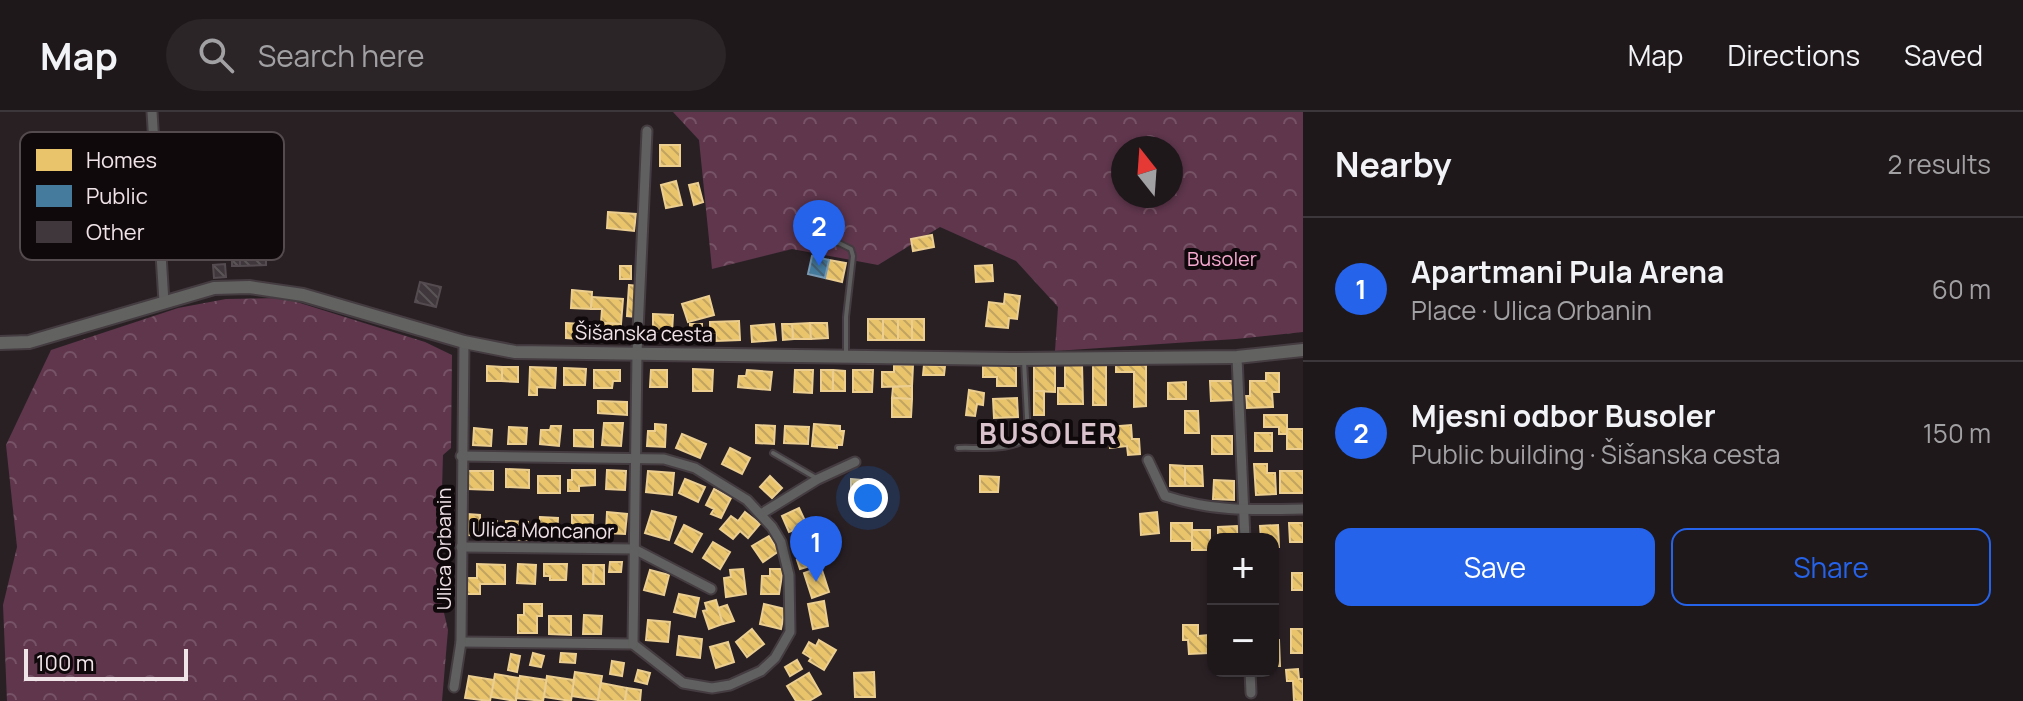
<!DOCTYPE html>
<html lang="en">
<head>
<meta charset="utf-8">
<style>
  :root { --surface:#1f181b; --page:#2c2528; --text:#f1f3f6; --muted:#a1a0a3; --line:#3c373a; --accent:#2563eb }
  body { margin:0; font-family:Manrope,sans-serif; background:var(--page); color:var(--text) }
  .controls { position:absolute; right:24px; bottom:24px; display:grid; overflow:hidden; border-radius:16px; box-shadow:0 2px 6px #0004 }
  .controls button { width:72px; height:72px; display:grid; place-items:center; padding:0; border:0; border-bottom:2px solid var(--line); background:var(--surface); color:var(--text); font:40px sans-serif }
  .compass { position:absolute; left:1111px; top:24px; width:72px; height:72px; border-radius:50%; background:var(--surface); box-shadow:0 2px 6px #0004; rotate:343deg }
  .scale { position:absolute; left:24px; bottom:20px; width:164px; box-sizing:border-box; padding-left:8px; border:4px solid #f0e4e9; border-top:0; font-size:22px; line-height:28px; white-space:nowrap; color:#f0e4e9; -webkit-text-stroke:6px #10090c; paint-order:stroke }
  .you { position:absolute; left:868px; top:386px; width:28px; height:28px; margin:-20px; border:6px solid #fff; border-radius:50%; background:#1a73e8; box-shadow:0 0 0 12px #1a73e833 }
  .badge { display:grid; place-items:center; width:52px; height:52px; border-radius:50%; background:var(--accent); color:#fff; font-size:26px; font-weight:700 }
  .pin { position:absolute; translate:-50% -66px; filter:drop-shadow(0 2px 4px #0008) }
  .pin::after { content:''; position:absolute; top:42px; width:28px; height:24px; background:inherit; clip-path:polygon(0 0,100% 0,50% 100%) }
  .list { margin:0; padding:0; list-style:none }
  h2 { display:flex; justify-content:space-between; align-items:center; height:104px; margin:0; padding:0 32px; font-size:34px }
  h2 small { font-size:26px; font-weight:400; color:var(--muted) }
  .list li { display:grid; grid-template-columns:52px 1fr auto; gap:24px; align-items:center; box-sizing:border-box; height:144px; padding:0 32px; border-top:2px solid var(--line) }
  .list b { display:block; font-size:30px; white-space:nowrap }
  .list p { margin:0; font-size:26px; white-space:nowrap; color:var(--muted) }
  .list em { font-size:26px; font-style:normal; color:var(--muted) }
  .actions { display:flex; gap:16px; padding:24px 32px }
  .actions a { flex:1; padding:18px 0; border:2px solid var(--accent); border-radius:16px; text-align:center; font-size:28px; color:var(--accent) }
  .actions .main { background:var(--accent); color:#fff }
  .icon { flex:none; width:44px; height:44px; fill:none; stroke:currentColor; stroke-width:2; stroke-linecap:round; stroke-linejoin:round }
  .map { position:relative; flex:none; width:1303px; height:589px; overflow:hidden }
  header { display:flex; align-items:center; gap:48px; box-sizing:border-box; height:112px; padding:0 40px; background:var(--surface); border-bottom:2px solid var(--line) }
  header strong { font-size:38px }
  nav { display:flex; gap:44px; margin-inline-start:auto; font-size:28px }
  .search { width:560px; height:72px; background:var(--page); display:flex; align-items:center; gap:20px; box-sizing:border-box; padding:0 28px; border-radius:44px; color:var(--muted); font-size:30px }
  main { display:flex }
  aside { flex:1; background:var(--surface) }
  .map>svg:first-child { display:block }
</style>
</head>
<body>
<header>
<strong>Map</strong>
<div class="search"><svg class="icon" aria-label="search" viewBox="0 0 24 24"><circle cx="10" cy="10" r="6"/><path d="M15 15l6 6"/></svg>Search here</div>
<nav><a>Map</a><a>Directions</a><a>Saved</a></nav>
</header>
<main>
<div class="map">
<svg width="1303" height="589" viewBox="0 0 1303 589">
  <defs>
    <pattern id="forest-crowns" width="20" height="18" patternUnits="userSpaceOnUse" patternTransform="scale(2)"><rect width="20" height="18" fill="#5f364c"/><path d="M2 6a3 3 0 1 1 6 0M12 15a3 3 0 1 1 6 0" fill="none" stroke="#765366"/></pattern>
    <pattern id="homes-back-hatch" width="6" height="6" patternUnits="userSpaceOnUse" patternTransform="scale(2)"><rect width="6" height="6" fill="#e9c46a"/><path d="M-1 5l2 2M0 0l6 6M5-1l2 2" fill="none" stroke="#c1a461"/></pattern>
    <pattern id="public-back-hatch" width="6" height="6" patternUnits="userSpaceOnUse" patternTransform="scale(2)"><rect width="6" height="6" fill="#457b9d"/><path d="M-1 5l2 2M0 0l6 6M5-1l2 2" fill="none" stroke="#466276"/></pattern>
    <pattern id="building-back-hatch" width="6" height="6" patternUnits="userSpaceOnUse" patternTransform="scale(2)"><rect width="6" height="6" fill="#3f373b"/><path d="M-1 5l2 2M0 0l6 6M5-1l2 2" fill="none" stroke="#5b5457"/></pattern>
  </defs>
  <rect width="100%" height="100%" fill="#292024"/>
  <g fill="url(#forest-crowns)" fill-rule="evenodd">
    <path d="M673,0H1303V220L1236,227L1055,239L1058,195L1016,149L940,115L878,153L792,137L712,157L699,28ZM1123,36H1171V84H1123Z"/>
    <polygon points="284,186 425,230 452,243 451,336 443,343 439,479 448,518 442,589 7,589 3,493 17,435 6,333 51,238 178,196 226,187"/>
  </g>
  <g fill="url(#homes-back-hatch)" stroke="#ebce90" stroke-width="2">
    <rect x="660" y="33" width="20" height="21"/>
    <polygon points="676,69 682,93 666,96 661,73"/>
    <polygon points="698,71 703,90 694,93 689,73"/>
    <polygon points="608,100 636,102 634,119 607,116"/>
    <polygon points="932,123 934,135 913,139 911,127"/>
    <polygon points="829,148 846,151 842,170 825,166"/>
    <polygon points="992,153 993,169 976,170 975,154"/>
    <rect x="620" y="154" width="11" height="13"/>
    <polygon points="629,173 638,174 636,205 627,204"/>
    <polygon points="572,178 592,180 591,197 571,196"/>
    <polygon points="1005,182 1020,184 1017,207 1009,206 1008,216 986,214 989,190 1004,192"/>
    <polygon points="709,184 714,203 688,210 682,192"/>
    <polygon points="592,185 623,187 621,212 601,211 602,197 591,197"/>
    <polygon points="653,202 673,203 672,221 653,221"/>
    <rect x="868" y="207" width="15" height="21"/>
    <rect x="883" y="207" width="15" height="21"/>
    <rect x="898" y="207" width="14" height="21"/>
    <rect x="912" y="207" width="12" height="21"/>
    <polygon points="739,209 740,228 716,229 716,223 710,223 710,210"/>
    <polygon points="566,211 581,212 580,227 566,226"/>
    <polygon points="601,211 621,212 621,218 631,218 630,230 600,228"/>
    <polygon points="810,211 811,227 793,227 792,212"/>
    <polygon points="810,211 827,211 828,226 811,227"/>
    <polygon points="581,212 593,213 593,228 580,227"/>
    <rect x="690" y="212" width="12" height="17"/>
    <polygon points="774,212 776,228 752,230 751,214"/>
    <polygon points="782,212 792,212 793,227 783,228"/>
    <polygon points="1116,251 1146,251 1146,294 1134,295 1134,260 1116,260"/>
    <polygon points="1065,252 1082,252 1083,292 1058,292 1058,276 1065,276"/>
    <rect x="1093" y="252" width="13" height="41"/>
    <polygon points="894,253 913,253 912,274 882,275 882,260 894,260"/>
    <polygon points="924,253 945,254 944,263 923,263"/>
    <polygon points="487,254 502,255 502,269 487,269"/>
    <polygon points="983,254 1016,254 1016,274 997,274 997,265 983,265"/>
    <polygon points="1034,254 1055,254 1055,280 1034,279"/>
    <polygon points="502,255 518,255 518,270 502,269"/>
    <polygon points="530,255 556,256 555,276 537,275 537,283 529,283"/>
    <polygon points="564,256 586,257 585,273 564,273"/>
    <polygon points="693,257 713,258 712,279 693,279"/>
    <polygon points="594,258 620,258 620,269 613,269 612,276 594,276"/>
    <polygon points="651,258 667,258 667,275 650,275"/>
    <polygon points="747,258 772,260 770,278 738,275 739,264 746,264"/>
    <polygon points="795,258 813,258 812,281 794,280"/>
    <rect x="821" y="258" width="12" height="21"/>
    <polygon points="833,258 845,259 845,279 833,279"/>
    <polygon points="853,258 873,258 872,280 853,280"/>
    <polygon points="1266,261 1279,261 1279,280 1272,280 1273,295 1247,296 1246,284 1250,284 1250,269 1266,269"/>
    <polygon points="1210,269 1233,269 1233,288 1211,289"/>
    <polygon points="1186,270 1186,287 1168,287 1168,271"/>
    <polygon points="912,274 912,287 892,286 893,275"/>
    <polygon points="969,278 984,281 983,293 977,292 975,304 966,303"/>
    <rect x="1034" y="279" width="10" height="24"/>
    <polygon points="892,286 912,287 911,305 892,305"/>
    <polygon points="1017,286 1018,305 994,306 993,287"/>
    <polygon points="598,289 627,290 627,303 598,301"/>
    <polygon points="1185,299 1198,299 1199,321 1185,321"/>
    <polygon points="1264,303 1287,303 1287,322 1279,322 1279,315 1264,315"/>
    <polygon points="604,311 623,311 621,334 602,333"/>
    <polygon points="655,312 666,313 665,335 647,334 648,319 655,319"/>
    <polygon points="814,312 840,314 840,319 844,319 842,333 837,333 837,336 812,334"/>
    <polygon points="756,313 775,314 774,332 756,331"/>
    <polygon points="1131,313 1132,327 1139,327 1140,342 1128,343 1127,334 1110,336 1108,315"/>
    <polygon points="551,314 561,314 559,334 540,332 541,318 550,318"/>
    <polygon points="785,314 809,315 808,332 784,331"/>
    <polygon points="509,315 527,316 526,332 508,332"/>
    <polygon points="474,316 492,318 491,334 473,333"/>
    <rect x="1287" y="317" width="16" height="20"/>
    <polygon points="574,318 593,318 593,335 574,334"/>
    <rect x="1255" y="321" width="17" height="18"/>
    <polygon points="682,322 706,332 700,346 676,336"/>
    <rect x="1212" y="324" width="20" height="18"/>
    <polygon points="730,336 750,346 742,362 722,352"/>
    <polygon points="1254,352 1267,352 1267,361 1275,361 1276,382 1256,383"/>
    <polygon points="1170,353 1185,354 1185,374 1170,374"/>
    <polygon points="1185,354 1202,354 1203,374 1185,374"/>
    <polygon points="506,357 529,358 529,376 506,375"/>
    <polygon points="572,358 595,358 595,373 579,374 579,379 568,379 568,368 572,368"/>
    <polygon points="607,358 626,359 625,378 606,377"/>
    <polygon points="468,359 493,359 493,378 468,377"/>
    <polygon points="648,359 674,361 672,383 646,380"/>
    <rect x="1280" y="359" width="23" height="22"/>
    <rect x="538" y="364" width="22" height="17"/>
    <polygon points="770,364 782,376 772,386 760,375"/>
    <polygon points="980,364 999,365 998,380 980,380"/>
    <polygon points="685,367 705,375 698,390 679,381"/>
    <polygon points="851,367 861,368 861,375 876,376 876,393 861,392 861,380 851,380"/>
    <polygon points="1214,368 1234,369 1234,388 1213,387"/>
    <polygon points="714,377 731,386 721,406 711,402 714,397 706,393"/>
    <polygon points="799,396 807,413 789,420 782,404"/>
    <polygon points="652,399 676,405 669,428 645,421"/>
    <polygon points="607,400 627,402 625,422 606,421"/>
    <polygon points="745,400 760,412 748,426 740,419 733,427 720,417 731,404 738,409"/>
    <polygon points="1157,400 1159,421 1141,423 1140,402"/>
    <polygon points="467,402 480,403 480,408 497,409 497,424 466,423"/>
    <polygon points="572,403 593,403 592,424 572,423"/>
    <polygon points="540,405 558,406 557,424 539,423"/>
    <polygon points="506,409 528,410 527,428 505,427"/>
    <rect x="1171" y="411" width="21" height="18"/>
    <polygon points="1289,411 1303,411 1303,430 1290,430"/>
    <polygon points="684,413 702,422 692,440 675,431"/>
    <polygon points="1278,413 1279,435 1273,435 1273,427 1261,427 1260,414"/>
    <polygon points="1237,414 1238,427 1218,427 1218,415"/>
    <rect x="1192" y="418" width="18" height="20"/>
    <polygon points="818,421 821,431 815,434 820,451 800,457 797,448 802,447 796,428"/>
    <polygon points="769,424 779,439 763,450 752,434"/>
    <polygon points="713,430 730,440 720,457 703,446"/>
    <polygon points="610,450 622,450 621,460 609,460"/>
    <polygon points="477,452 505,453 505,472 480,472 480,482 467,482 467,466 477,466"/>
    <polygon points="518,452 536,453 535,472 517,471"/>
    <polygon points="544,452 567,452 566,468 550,468 550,464 544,464"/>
    <polygon points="583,453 594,453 593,472 583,472"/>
    <polygon points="594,453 604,453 604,472 593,472"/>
    <polygon points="821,455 829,480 812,486 804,461"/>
    <polygon points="743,457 746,482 726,485 724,466 731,465 730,458"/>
    <polygon points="770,457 783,457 779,482 761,482 762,464 770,464"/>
    <polygon points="650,458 669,463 664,483 644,478"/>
    <rect x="1292" y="461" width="11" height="17"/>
    <polygon points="679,482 699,486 695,505 674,500"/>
    <polygon points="716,488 723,512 709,517 703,499 707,498 705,491"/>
    <polygon points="824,489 828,514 813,517 808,492"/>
    <polygon points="524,492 542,492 542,504 537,504 537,521 518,521 518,503 524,503"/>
    <polygon points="764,492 785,497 781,517 760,512"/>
    <polygon points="727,493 734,509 723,512 718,496"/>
    <polygon points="584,503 602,504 601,522 583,522"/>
    <polygon points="549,504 571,504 571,523 549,522"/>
    <polygon points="648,508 670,510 668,530 646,528"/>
    <polygon points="1183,513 1198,513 1198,524 1208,523 1209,541 1189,542 1188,528 1183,528"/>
    <polygon points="752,517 764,532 747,545 736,530"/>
    <rect x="1291" y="517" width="12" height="24"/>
    <polygon points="679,524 702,527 700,546 677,543"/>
    <polygon points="819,528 836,538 824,558 809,549 811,546 803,541 809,530 816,534"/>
    <polygon points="1273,528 1279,528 1280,554 1273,554"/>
    <polygon points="728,530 734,550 716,556 710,535"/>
    <polygon points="533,541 544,544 541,555 530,553"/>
    <polygon points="561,541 576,542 575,551 560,550"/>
    <polygon points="511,542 520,544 517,560 508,558"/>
    <polygon points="797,548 802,557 790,564 785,555"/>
    <polygon points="612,549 624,551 622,564 610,562"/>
    <polygon points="1298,557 1299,567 1303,567 1303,589 1294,589 1293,569 1287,569 1286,558"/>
    <polygon points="638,558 650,561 647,572 635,569"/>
    <polygon points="575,560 602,564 598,588 571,584"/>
    <polygon points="874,560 875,585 855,585 854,561"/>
    <polygon points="809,561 821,582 809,589 796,589 787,574"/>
    <polygon points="495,562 519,566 516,589 491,585"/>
    <polygon points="469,564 494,568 490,589 465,586"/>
    <polygon points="520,564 547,568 543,589 516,586"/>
    <polygon points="547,564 574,568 571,589 544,585"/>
    <polygon points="601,571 627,576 625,589 598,589"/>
    <polygon points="627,576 641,578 640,589 625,589"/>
  </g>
  <polygon fill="url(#public-back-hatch)" stroke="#789ab4" stroke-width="2" points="812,144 829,148 825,166 808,162"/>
  <g fill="url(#building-back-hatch)" stroke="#534b4f" stroke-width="2">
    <polygon points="233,127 233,136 240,136 240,154 232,154 232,146 218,146 218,128"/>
    <polygon points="240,136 266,136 266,153 240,154"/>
    <polygon points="225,152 226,165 214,166 213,153"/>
    <polygon points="420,170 441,175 436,195 415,190"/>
  </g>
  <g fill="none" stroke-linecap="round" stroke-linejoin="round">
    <g stroke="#443c40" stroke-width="8">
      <g id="lane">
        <polyline points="815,130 835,129 851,137 853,144 846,205 846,240"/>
        <path d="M958,336C977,335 1016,340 1028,324L1024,249"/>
        <polyline points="773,341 816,366"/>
        <polyline points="1211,515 1213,515"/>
      </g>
    </g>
    <g stroke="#443c40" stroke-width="13">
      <g id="street">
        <polyline points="152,0 164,190"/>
        <polyline points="1237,245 1245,427"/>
        <path d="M1148,348L1165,384C1214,400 1252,398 1303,397"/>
        <polyline points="761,402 818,367 855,350"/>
        <polyline points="461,435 634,437 711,477"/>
        <polyline points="461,530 633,532 683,571 712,576 730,573 761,559 775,546 790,520 789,463 781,430 772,415 747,388 695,356 664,347 461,344"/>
        <polyline points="633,532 637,241 647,19"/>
        <polyline points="1250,559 1251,581"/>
        <polyline points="454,575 461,530 464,230"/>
      </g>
    </g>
    <g stroke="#443c40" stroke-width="16">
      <polyline id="secondary" points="0,231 29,230 214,176 249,175 303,183 464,230 515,240 1011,247 1237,245 1303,238"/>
    </g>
    <use href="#lane" stroke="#5f605f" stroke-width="4"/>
    <use href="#street" stroke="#5f605f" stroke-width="9"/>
    <use href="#secondary" stroke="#626261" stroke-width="12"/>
  </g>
  <g text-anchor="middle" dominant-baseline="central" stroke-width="8" stroke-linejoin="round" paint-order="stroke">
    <g font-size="20" fill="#f7a9cf" stroke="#10090c">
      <text x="1222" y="146">Busoler</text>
    </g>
    <g font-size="20" fill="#f0e4e9" stroke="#10090c">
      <text transform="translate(644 221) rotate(1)">Šišanska cesta</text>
      <text transform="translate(543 418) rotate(1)">Ulica Moncanor</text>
      <text transform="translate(443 437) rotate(-90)">Ulica Orbanin</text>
    </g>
    <g font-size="28" font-weight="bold" letter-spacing="2" fill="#d9c2cc" stroke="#10090c">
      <text x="1049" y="321">BUSOLER</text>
    </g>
  </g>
  <rect x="20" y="20" width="264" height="128" rx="12" fill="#10090c" stroke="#534b4e" stroke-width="2"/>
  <rect x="36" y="37" width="36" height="22" fill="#e9c46a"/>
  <rect x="36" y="73" width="36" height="22" fill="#457b9d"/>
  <rect x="36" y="109" width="36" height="22" fill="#3f373b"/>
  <g font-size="22" fill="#f0e4e9">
    <text x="86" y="56">Homes</text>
    <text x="86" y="92">Public</text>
    <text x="86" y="128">Other</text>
  </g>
</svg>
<div class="controls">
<button>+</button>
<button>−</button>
</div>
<svg class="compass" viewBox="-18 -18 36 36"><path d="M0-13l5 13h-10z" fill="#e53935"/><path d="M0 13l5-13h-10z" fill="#a1a0a3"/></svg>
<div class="scale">100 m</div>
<div class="you"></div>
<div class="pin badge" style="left:816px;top:470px">1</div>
<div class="pin badge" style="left:819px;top:154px">2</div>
</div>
<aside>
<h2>Nearby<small>2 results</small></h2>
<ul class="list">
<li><span class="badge">1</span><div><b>Apartmani Pula Arena</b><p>Place · Ulica Orbanin</p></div><em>60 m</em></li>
<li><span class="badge">2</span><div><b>Mjesni odbor Busoler</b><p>Public building · Šišanska cesta</p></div><em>150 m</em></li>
</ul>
<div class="actions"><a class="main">Save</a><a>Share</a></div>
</aside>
</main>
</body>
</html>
